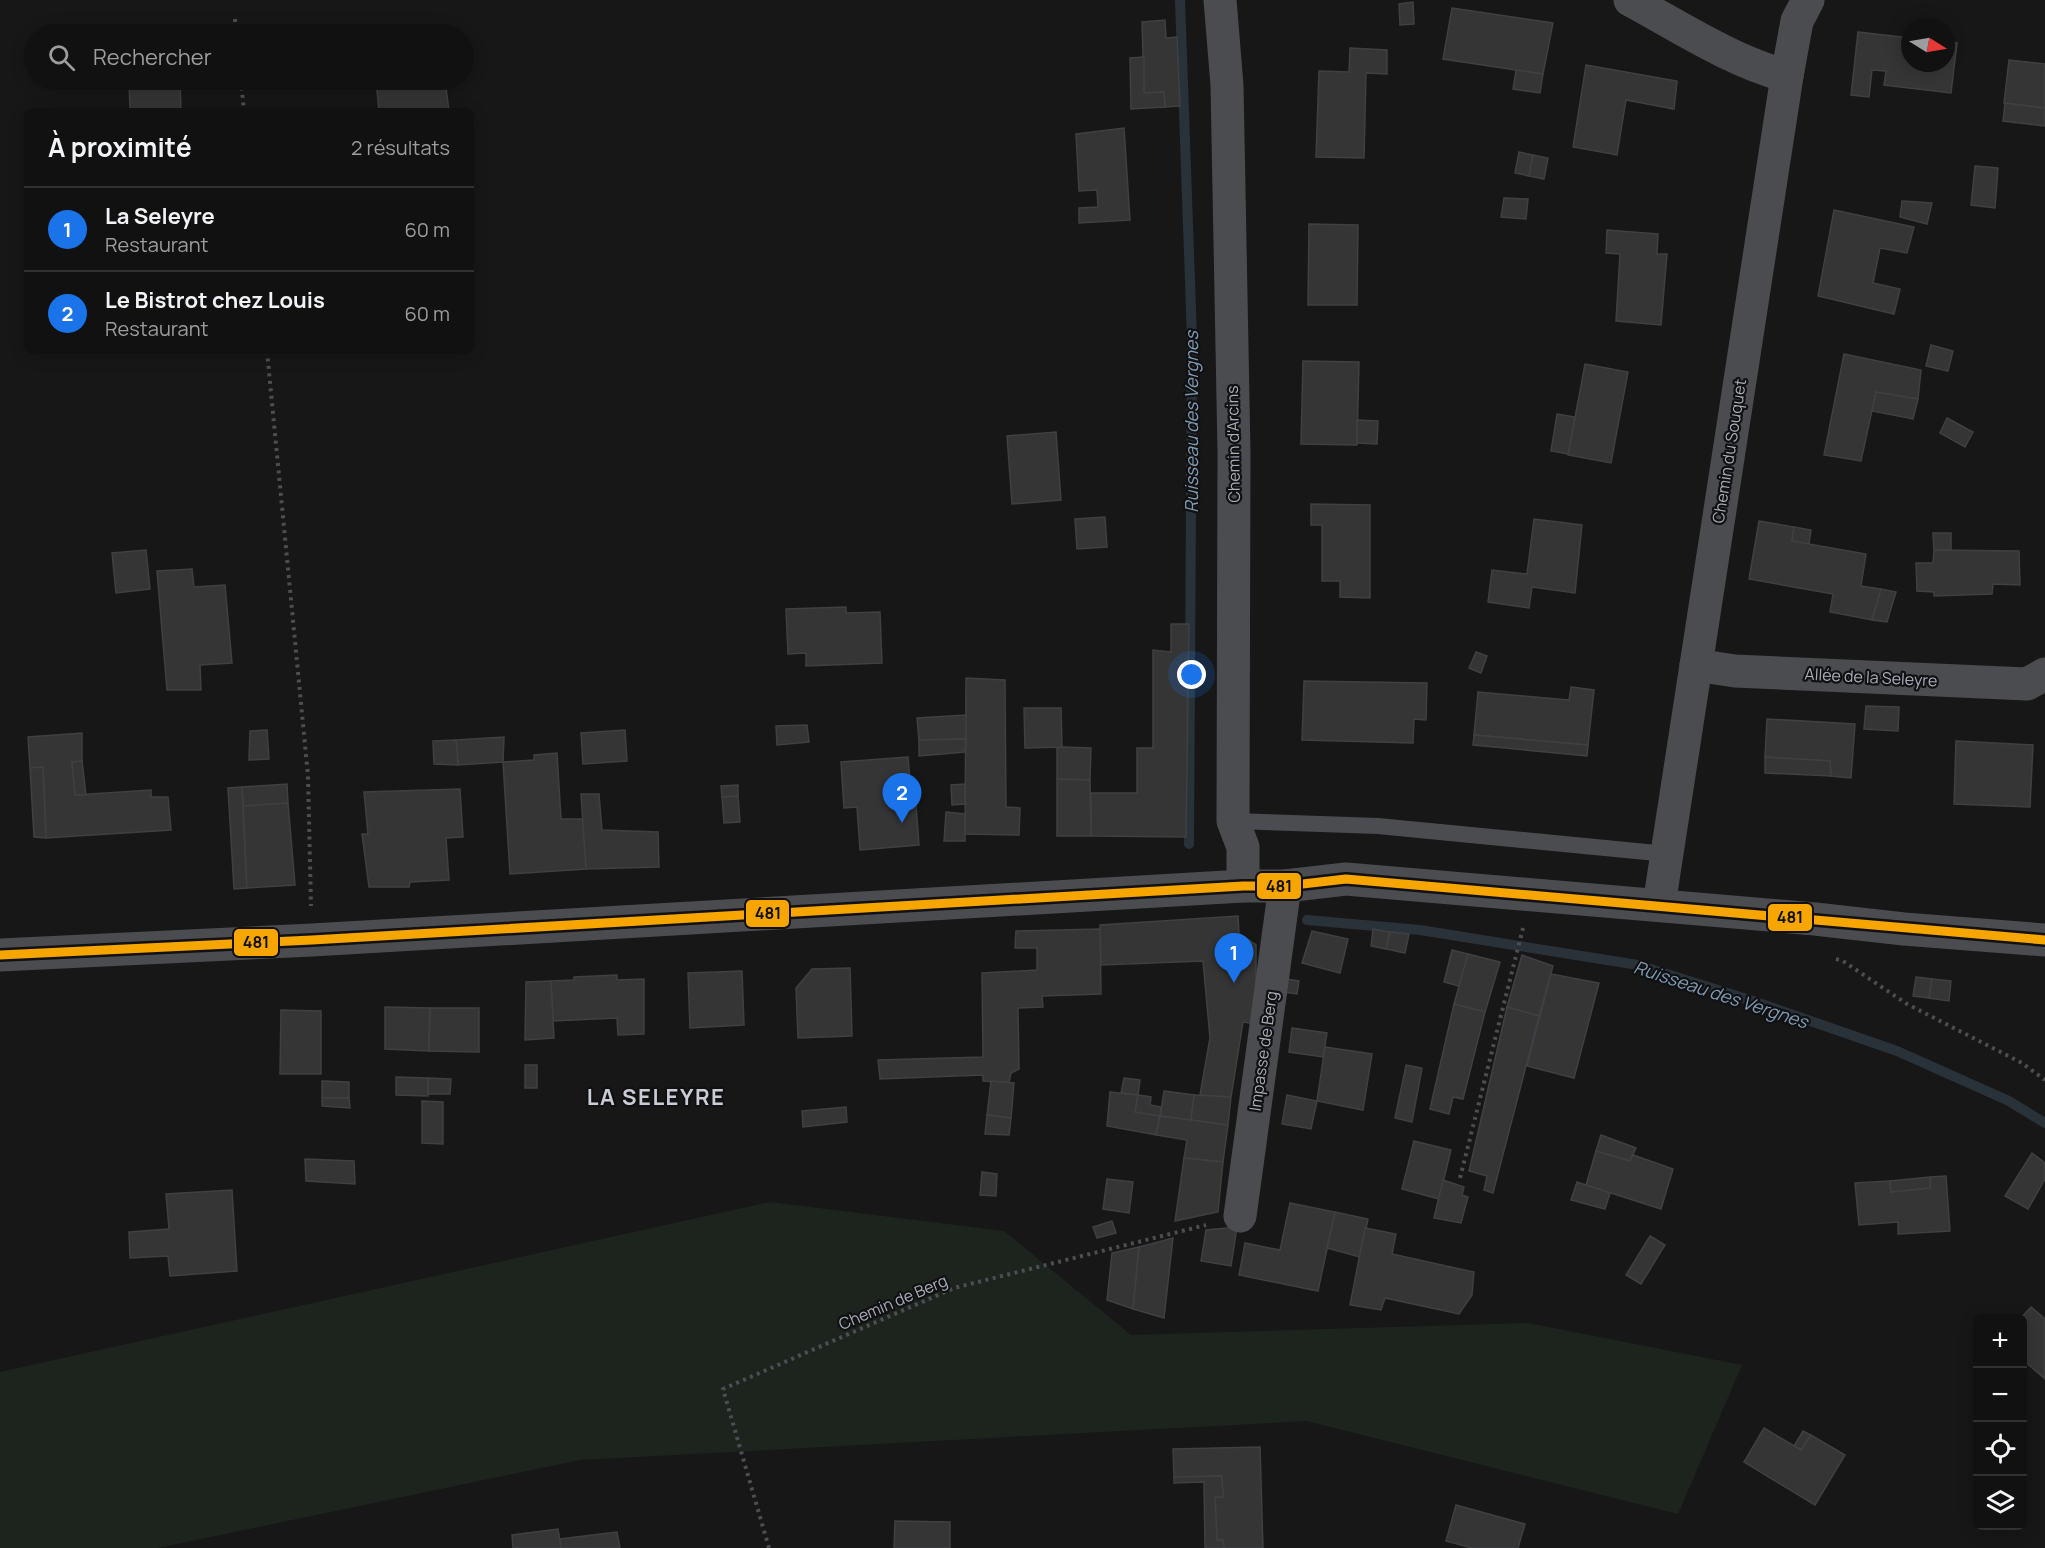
<!DOCTYPE html>
<html lang="fr">
<head>
<meta charset="utf-8">
<style>
  :root { --surface:#111; --page:#1a1a1a; --text:#f1f3f6; --muted:#9c9d9f; --line:#303131; --accent:#1a73e8 }
  body { margin:0; font-family:Manrope,sans-serif; background:var(--page); color:var(--text) }
  .controls { position:absolute; right:18px; bottom:18px; display:grid; overflow:hidden; border-radius:9px; box-shadow:0 3px 15px #0003 }
  .controls button { width:54px; height:54px; display:grid; place-items:center; padding:0; border:0; border-bottom:2px solid var(--line); background:var(--surface); color:var(--text); font:30px sans-serif }
  .compass { position:absolute; left:1901px; top:18px; width:54px; height:54px; border-radius:50%; background:var(--surface); box-shadow:0 3px 15px #0003; rotate:101deg }
  .you { position:absolute; left:1192px; top:675px; width:21px; height:21px; margin:-15px; border:4px solid #fff; border-radius:50%; background:#1a73e8; box-shadow:0 0 0 9px #1a73e833 }
  .badge { display:grid; place-items:center; width:39px; height:39px; border-radius:50%; background:var(--accent); color:#fff; font-size:20px; font-weight:700 }
  .pin { position:absolute; translate:-50% -50px; filter:drop-shadow(0 2px 3px #0008) }
  .pin::after { content:''; position:absolute; top:32px; width:21px; height:18px; background:inherit; clip-path:polygon(0 0,100% 0,50% 100%) }
  .list { margin:0; padding:0; list-style:none }
  h2 { display:flex; justify-content:space-between; align-items:center; height:78px; margin:0; padding:0 24px; font-size:26px }
  h2 small { font-size:20px; font-weight:400; color:var(--muted) }
  .list li { display:grid; grid-template-columns:39px 1fr auto; gap:18px; align-items:center; box-sizing:border-box; height:84px; padding:0 24px; border-top:2px solid var(--line) }
  .list b { display:block; font-size:22px; white-space:nowrap }
  .list p { margin:0; font-size:20px; white-space:nowrap; color:var(--muted) }
  .list em { font-size:20px; font-style:normal; color:var(--muted) }
  .icon { flex:none; width:33px; height:33px; fill:none; stroke:currentColor; stroke-width:2; stroke-linecap:round; stroke-linejoin:round }
  .map { position:relative; flex:none; width:2045px; height:1548px; overflow:hidden }
  .search { position:absolute; background:var(--surface); box-shadow:0 3px 15px #0003; left:24px; top:24px; width:450px; height:66px; display:flex; align-items:center; gap:15px; box-sizing:border-box; padding:0 21px; border-radius:33px; color:var(--muted); font-size:22px }
  .panel { position:absolute; background:var(--surface); box-shadow:0 3px 15px #0003; left:24px; top:108px; width:450px; height:246px; border-radius:9px }
  .map>svg:first-child { display:block }
</style>
</head>
<body>
<div class="map">
<svg width="2045" height="1548" viewBox="0 0 2045 1548">
  <rect width="100%" height="100%" fill="#171717"/>
  <polygon fill="#1d241e" points="770,1202 1004,1231 1131,1335 1528,1323 1742,1365 1678,1514 1307,1421 580,1460 158,1548 0,1548 0,1372"/>
  <g fill="none" stroke-linecap="round" stroke-linejoin="round">
    <g stroke="#2a3239" stroke-width="10">
      <polyline points="1180,0 1192,338 1189,844"/>
      <polyline points="1307,920 1420,930 1638,965 1753,1001 1897,1051 2009,1101 2045,1123"/>
    </g>
  </g>
  <g fill="#353536" stroke="#3f4043" stroke-width="1.5">
    <polygon points="1413,2 1414,24 1400,25 1399,4"/>
    <polygon points="1452,8 1553,23 1543,74 1443,59"/>
    <polygon points="1165,20 1166,38 1177,37 1180,106 1165,107 1164,92 1144,93 1142,22"/>
    <polygon points="178,27 179,34 111,34 111,29"/>
    <polygon points="1858,32 1910,38 1910,63 1946,63 1946,42 1957,43 1951,93 1884,85 1886,71 1872,70 1869,97 1851,95"/>
    <polygon points="1350,48 1387,50 1387,74 1366,73 1364,158 1316,157 1319,71 1349,72"/>
    <polygon points="1144,57 1144,93 1164,92 1165,107 1131,109 1130,58"/>
    <polygon points="2009,60 2045,64 2045,108 2004,103"/>
    <polygon points="1586,65 1677,81 1674,109 1626,100 1617,155 1573,147"/>
    <polygon points="1516,70 1543,74 1540,93 1513,89"/>
    <polygon points="129,80 180,80 181,111 130,111"/>
    <polygon points="376,80 445,80 449,111 379,111"/>
    <polygon points="2005,103 2045,108 2045,126 2003,121"/>
    <polygon points="1124,128 1130,220 1079,223 1079,208 1098,207 1097,190 1079,191 1076,134"/>
    <polygon points="1519,152 1533,155 1529,176 1515,173"/>
    <polygon points="1533,155 1548,158 1544,179 1529,176"/>
    <polygon points="1975,166 1998,168 1995,208 1971,205"/>
    <polygon points="1504,198 1528,199 1526,219 1501,217"/>
    <polygon points="1902,201 1932,203 1927,224 1900,217"/>
    <polygon points="1834,210 1914,227 1907,253 1880,248 1873,283 1900,289 1894,314 1818,296"/>
    <polygon points="1309,224 1358,225 1357,305 1308,305"/>
    <polygon points="1607,230 1658,234 1657,254 1667,254 1661,325 1616,321 1620,254 1606,253"/>
    <polygon points="1931,345 1953,351 1948,371 1926,366"/>
    <polygon points="1844,354 1921,370 1918,399 1876,392 1861,461 1824,455"/>
    <polygon points="1303,361 1359,362 1357,445 1301,444"/>
    <polygon points="1585,364 1628,372 1611,463 1568,455"/>
    <polygon points="1876,392 1918,399 1913,419 1872,411"/>
    <polygon points="1557,414 1575,417 1568,454 1551,451"/>
    <polygon points="1947,418 1973,432 1965,447 1940,433"/>
    <polygon points="1357,420 1378,421 1377,444 1357,443"/>
    <polygon points="1056,432 1061,500 1012,504 1007,436"/>
    <polygon points="1311,504 1370,505 1370,598 1340,597 1340,581 1322,581 1322,525 1311,525"/>
    <polygon points="1105,517 1107,547 1077,549 1075,519"/>
    <polygon points="1534,519 1582,525 1575,593 1532,587 1529,608 1488,602 1492,570 1527,574"/>
    <polygon points="1759,521 1794,527 1792,541 1866,554 1861,586 1881,589 1872,620 1830,612 1833,594 1749,579"/>
    <polygon points="1794,527 1811,530 1809,544 1792,541"/>
    <polygon points="1933,533 1951,533 1951,550 1934,550"/>
    <polygon points="146,550 150,589 116,593 112,553"/>
    <polygon points="1934,550 2019,551 2020,585 1993,584 1992,594 1934,596 1934,592 1917,591 1916,563 1933,563"/>
    <polygon points="192,569 194,587 225,585 232,663 200,665 201,690 167,690 157,571"/>
    <polygon points="1881,589 1896,592 1887,622 1872,620"/>
    <polygon points="846,607 846,613 880,612 882,663 806,666 806,653 788,654 786,609"/>
    <polygon points="1171,624 1189,624 1186,837 1091,836 1091,793 1137,793 1137,748 1153,748 1153,650 1171,652"/>
    <polygon points="1476,652 1487,656 1481,673 1469,668"/>
    <polygon points="966,678 1005,680 1006,807 1020,808 1019,835 965,834"/>
    <polygon points="1304,681 1427,683 1426,720 1414,719 1413,743 1302,740"/>
    <polygon points="1571,687 1594,690 1588,745 1474,735 1478,692 1569,700"/>
    <polygon points="1866,706 1899,707 1898,731 1864,729"/>
    <polygon points="1024,708 1061,708 1062,747 1025,748"/>
    <polygon points="966,715 966,739 919,740 917,718"/>
    <polygon points="1767,719 1855,724 1851,778 1831,776 1830,761 1765,757"/>
    <polygon points="807,725 809,742 777,745 776,726"/>
    <polygon points="267,730 269,759 249,760 250,731"/>
    <polygon points="625,730 627,761 583,764 581,733"/>
    <polygon points="82,733 82,761 72,762 75,795 151,790 151,797 168,797 171,830 46,838 43,767 30,768 28,737"/>
    <polygon points="1474,735 1588,745 1587,756 1473,745"/>
    <polygon points="504,737 503,762 458,765 456,740"/>
    <polygon points="966,739 965,752 919,756 919,740"/>
    <polygon points="456,740 458,765 434,764 433,741"/>
    <polygon points="1956,741 2033,745 2030,807 1954,804"/>
    <polygon points="1062,747 1091,748 1090,780 1057,779 1057,748"/>
    <polygon points="557,753 561,819 583,819 586,869 510,874 503,762 534,760 534,755"/>
    <polygon points="908,757 912,805 916,805 919,845 860,850 857,807 844,808 841,762"/>
    <polygon points="1765,757 1830,761 1831,776 1765,773"/>
    <polygon points="82,761 86,795 75,795 72,762"/>
    <polygon points="43,767 46,838 34,837 30,768"/>
    <polygon points="1057,779 1090,780 1091,836 1057,836"/>
    <polygon points="287,784 288,803 243,806 242,787"/>
    <polygon points="965,784 965,804 952,805 951,785"/>
    <polygon points="738,785 738,796 722,797 721,786"/>
    <polygon points="242,787 247,888 234,889 228,788"/>
    <polygon points="460,789 463,837 446,838 449,880 410,882 409,887 369,887 362,834 368,834 364,792"/>
    <polygon points="581,794 599,794 602,830 658,832 659,867 586,869"/>
    <polygon points="738,796 740,822 724,823 722,797"/>
    <polygon points="288,803 295,885 247,888 243,806"/>
    <polygon points="946,812 965,814 965,841 944,841"/>
    <polygon points="1238,916 1239,933 1256,945 1256,1024 1243,1022 1231,1097 1200,1095 1210,1038 1203,961 1101,965 1100,925"/>
    <polygon points="1100,929 1101,994 1042,996 1043,1007 1018,1008 1019,1069 1011,1073 1009,1083 983,1081 983,1075 880,1079 878,1060 983,1057 982,973 1037,970 1037,948 1015,948 1016,931"/>
    <polygon points="1373,929 1390,932 1386,949 1371,946"/>
    <polygon points="1312,931 1348,939 1340,973 1302,963"/>
    <polygon points="1390,932 1409,934 1405,953 1386,949"/>
    <polygon points="1452,950 1468,954 1459,986 1444,982"/>
    <polygon points="1468,954 1500,962 1485,1012 1454,1004"/>
    <polygon points="1522,955 1553,966 1539,1016 1507,1007"/>
    <polygon points="850,968 852,1036 798,1038 796,988 812,969"/>
    <polygon points="742,971 744,1025 690,1028 688,973"/>
    <polygon points="1551,974 1599,983 1574,1078 1527,1066"/>
    <polygon points="617,975 617,980 644,979 644,1034 618,1035 617,1018 553,1021 551,981 574,980 574,977"/>
    <polygon points="1916,977 1932,979 1929,998 1913,996"/>
    <polygon points="1286,979 1299,981 1297,994 1284,992"/>
    <polygon points="1932,979 1951,981 1949,1001 1929,998"/>
    <polygon points="551,981 554,1038 525,1040 526,982"/>
    <polygon points="1454,1004 1485,1012 1463,1099 1453,1097 1449,1114 1430,1109"/>
    <polygon points="385,1007 430,1008 429,1051 385,1049"/>
    <polygon points="1507,1007 1539,1016 1493,1193 1484,1190 1487,1176 1469,1171"/>
    <polygon points="430,1008 479,1008 479,1052 429,1051"/>
    <polygon points="281,1010 321,1011 321,1074 280,1074"/>
    <polygon points="1292,1028 1327,1033 1323,1057 1289,1052"/>
    <polygon points="1325,1047 1372,1054 1363,1110 1317,1101"/>
    <rect x="525" y="1065" width="12" height="23"/>
    <polygon points="1406,1065 1422,1068 1412,1122 1395,1118"/>
    <polygon points="396,1077 428,1078 428,1096 396,1095"/>
    <polygon points="428,1078 451,1079 450,1094 428,1094"/>
    <polygon points="1124,1078 1140,1080 1138,1095 1121,1093"/>
    <polygon points="322,1081 349,1082 349,1098 322,1098"/>
    <polygon points="991,1081 1014,1083 1011,1118 987,1115"/>
    <polygon points="1164,1091 1194,1095 1191,1120 1160,1116"/>
    <polygon points="1110,1092 1138,1095 1135,1112 1160,1116 1156,1135 1107,1126"/>
    <polygon points="1138,1095 1151,1097 1150,1105 1161,1107 1160,1116 1135,1112"/>
    <polygon points="1194,1095 1231,1097 1228,1125 1191,1120"/>
    <polygon points="1287,1095 1317,1101 1311,1129 1282,1124"/>
    <polygon points="322,1098 349,1098 350,1108 322,1106"/>
    <polygon points="422,1101 443,1102 443,1144 422,1143"/>
    <polygon points="846,1107 847,1122 803,1127 802,1111"/>
    <polygon points="987,1115 1011,1118 1009,1135 985,1134"/>
    <polygon points="1160,1116 1228,1125 1223,1162 1184,1158 1187,1140 1156,1135"/>
    <polygon points="1601,1135 1636,1148 1630,1161 1596,1151"/>
    <polygon points="1414,1141 1451,1150 1439,1199 1402,1189"/>
    <polygon points="1596,1151 1630,1161 1633,1155 1673,1169 1661,1209 1586,1185"/>
    <polygon points="2032,1153 2045,1163 2045,1179 2028,1209 2005,1196"/>
    <polygon points="1184,1158 1223,1162 1218,1212 1175,1221"/>
    <polygon points="305,1159 354,1161 355,1184 306,1181"/>
    <polygon points="982,1172 997,1174 996,1196 980,1195"/>
    <polygon points="1946,1176 1950,1231 1898,1234 1898,1222 1859,1225 1855,1183 1890,1181 1891,1192 1930,1188 1930,1177"/>
    <polygon points="1930,1177 1930,1188 1891,1192 1890,1181"/>
    <polygon points="1107,1179 1133,1182 1129,1213 1103,1209"/>
    <polygon points="1443,1180 1464,1187 1462,1195 1468,1197 1461,1223 1434,1218"/>
    <polygon points="1577,1182 1610,1193 1605,1209 1571,1200"/>
    <polygon points="232,1190 237,1271 170,1276 168,1256 130,1258 129,1232 169,1229 166,1194"/>
    <polygon points="1290,1203 1335,1212 1318,1291 1239,1275 1245,1243 1280,1250"/>
    <polygon points="1335,1212 1368,1219 1360,1257 1327,1248"/>
    <polygon points="1112,1221 1116,1233 1097,1238 1093,1227"/>
    <polygon points="1237,1227 1231,1266 1201,1261 1206,1230"/>
    <polygon points="1365,1228 1396,1234 1392,1254 1474,1272 1472,1295 1459,1314 1385,1298 1381,1310 1350,1305"/>
    <polygon points="1650,1236 1665,1245 1641,1284 1626,1275"/>
    <polygon points="1173,1238 1164,1318 1133,1309 1139,1247"/>
    <polygon points="1139,1247 1133,1309 1107,1300 1112,1253"/>
    <polygon points="2031,1307 2045,1319 2045,1379 2022,1359 2022,1318 2021,1318"/>
    <polygon points="1764,1428 1801,1450 1811,1435 1845,1455 1815,1505 1744,1462"/>
    <polygon points="1803,1431 1811,1435 1801,1450 1794,1446"/>
    <polygon points="1260,1447 1263,1548 1224,1548 1223,1540 1217,1540 1215,1497 1223,1497 1222,1476 1174,1477 1173,1449"/>
    <polygon points="1222,1476 1223,1497 1215,1497 1217,1540 1223,1540 1224,1548 1205,1548 1204,1482 1174,1483 1174,1477"/>
    <polygon points="1456,1505 1525,1524 1518,1548 1472,1548 1446,1541"/>
    <polygon points="895,1521 950,1522 950,1548 894,1548"/>
    <polygon points="558,1529 561,1548 513,1548 512,1535"/>
    <polygon points="617,1532 620,1548 561,1548 560,1539"/>
  </g>
  <g fill="none" stroke-linecap="round" stroke-linejoin="round">
    <g stroke="#4d4e52" stroke-width="4" stroke-dasharray="3 4.5" stroke-linecap="butt">
      <polyline points="235,19 236,34"/>
      <polyline points="241,80 244,111"/>
      <polyline points="267,351 308,776 311,906"/>
      <polyline points="1836,959 1843,961 1907,1004 2022,1063 2045,1080"/>
      <polyline points="1460,1178 1523,928"/>
      <polyline points="769,1548 723,1389 954,1288 1206,1225"/>
    </g>
    <polyline stroke="#4b4c50" stroke-width="16" points="1233,821 1378,826 1667,854"/>
    <g stroke="#4b4c50" stroke-width="33">
      <polyline points="1220,0 1227,85 1234,452 1233,821 1243,847 1243,886"/>
      <path d="M1630,0C1680,27 1731,61 1787,76"/>
      <polyline points="1696,665 1735,671 2027,684 2045,674"/>
      <polyline points="1659,905 1787,76 1797,21 1808,0"/>
      <polyline points="1240,1216 1285,886"/>
    </g>
    <polyline stroke="#4b4c50" stroke-width="33" points="0,955 312,940 1243,886 1285,886 1346,879 1815,919 1904,929 2045,940"/>
    <g stroke="#111113" stroke-width="14">
      <polyline id="bus-1" points="0,955 312,940 1243,886 1285,886 1346,879 2045,940"/>
    </g>
    <use href="#bus-1" stroke="#f7a600" stroke-width="9"/>
  </g>
  <g text-anchor="middle" dominant-baseline="central" stroke-width="4.5" stroke-linejoin="round" paint-order="stroke">
    <g font-size="16" fill="#a8adb8" stroke="#111113">
      <text transform="translate(1233 444) rotate(-91)">Chemin d'Arcins</text>
      <text transform="translate(1729 451) rotate(-81)">Chemin du Souquet</text>
      <text transform="translate(1871 677) rotate(3)">Allée de la Seleyre</text>
      <text transform="translate(1263 1051) rotate(-82)">Impasse de Berg</text>
      <text transform="translate(893 1302) rotate(-23)">Chemin de Berg</text>
    </g>
    <g font-size="18" font-style="italic" fill="#7f9bb3" stroke="#111113">
      <text transform="translate(1191 422) rotate(-90)">Ruisseau des Vergnes</text>
      <text transform="translate(1721 994) rotate(18)">Ruisseau des Vergnes</text>
    </g>
    <g font-size="22" font-weight="bold" letter-spacing="1.5" fill="#c9ccd4" stroke="#111113">
      <text x="656" y="1097">LA SELEYRE</text>
    </g>
  </g>
  <g stroke="#111113" stroke-width="2">
    <rect x="1256" y="872" width="46" height="28" rx="6" fill="#f7a600"/>
    <rect x="745" y="899" width="45" height="29" rx="6" fill="#f7a600"/>
    <rect x="1767" y="903" width="46" height="29" rx="6" fill="#f7a600"/>
    <rect x="233" y="928" width="46" height="29" rx="6" fill="#f7a600"/>
  </g>
  <g font-size="16" text-anchor="middle" font-weight="bold" fill="#111">
    <text x="1279" y="892">481</text>
    <text x="768" y="919">481</text>
    <text x="1790" y="923">481</text>
    <text x="256" y="948">481</text>
  </g>
</svg>
<div class="controls">
<button>+</button>
<button>−</button>
<button><svg class="icon" aria-label="locate" viewBox="0 0 24 24"><circle cx="12" cy="12" r="6"/><path d="M12 2v4M12 18v4M2 12h4M18 12h4"/></svg></button>
<button><svg class="icon" aria-label="layers" viewBox="0 0 24 24"><path d="M12 4l9 5-9 5-9-5zM3 14l9 5 9-5"/></svg></button>
</div>
<svg class="compass" viewBox="-18 -18 36 36"><path d="M0-13l5 13h-10z" fill="#e53935"/><path d="M0 13l5-13h-10z" fill="#9c9d9f"/></svg>
<div class="you"></div>
<div class="pin badge" style="left:1234px;top:983px">1</div>
<div class="pin badge" style="left:902px;top:823px">2</div>
<div class="search"><svg class="icon" aria-label="search" viewBox="0 0 24 24"><circle cx="10" cy="10" r="6"/><path d="M15 15l6 6"/></svg>Rechercher</div>
<section class="panel">
<h2>À proximité<small>2 résultats</small></h2>
<ul class="list">
<li><span class="badge">1</span><div><b>La Seleyre</b><p>Restaurant</p></div><em>60 m</em></li>
<li><span class="badge">2</span><div><b>Le Bistrot chez Louis</b><p>Restaurant</p></div><em>60 m</em></li>
</ul>
</section>
</div>
</body>
</html>
